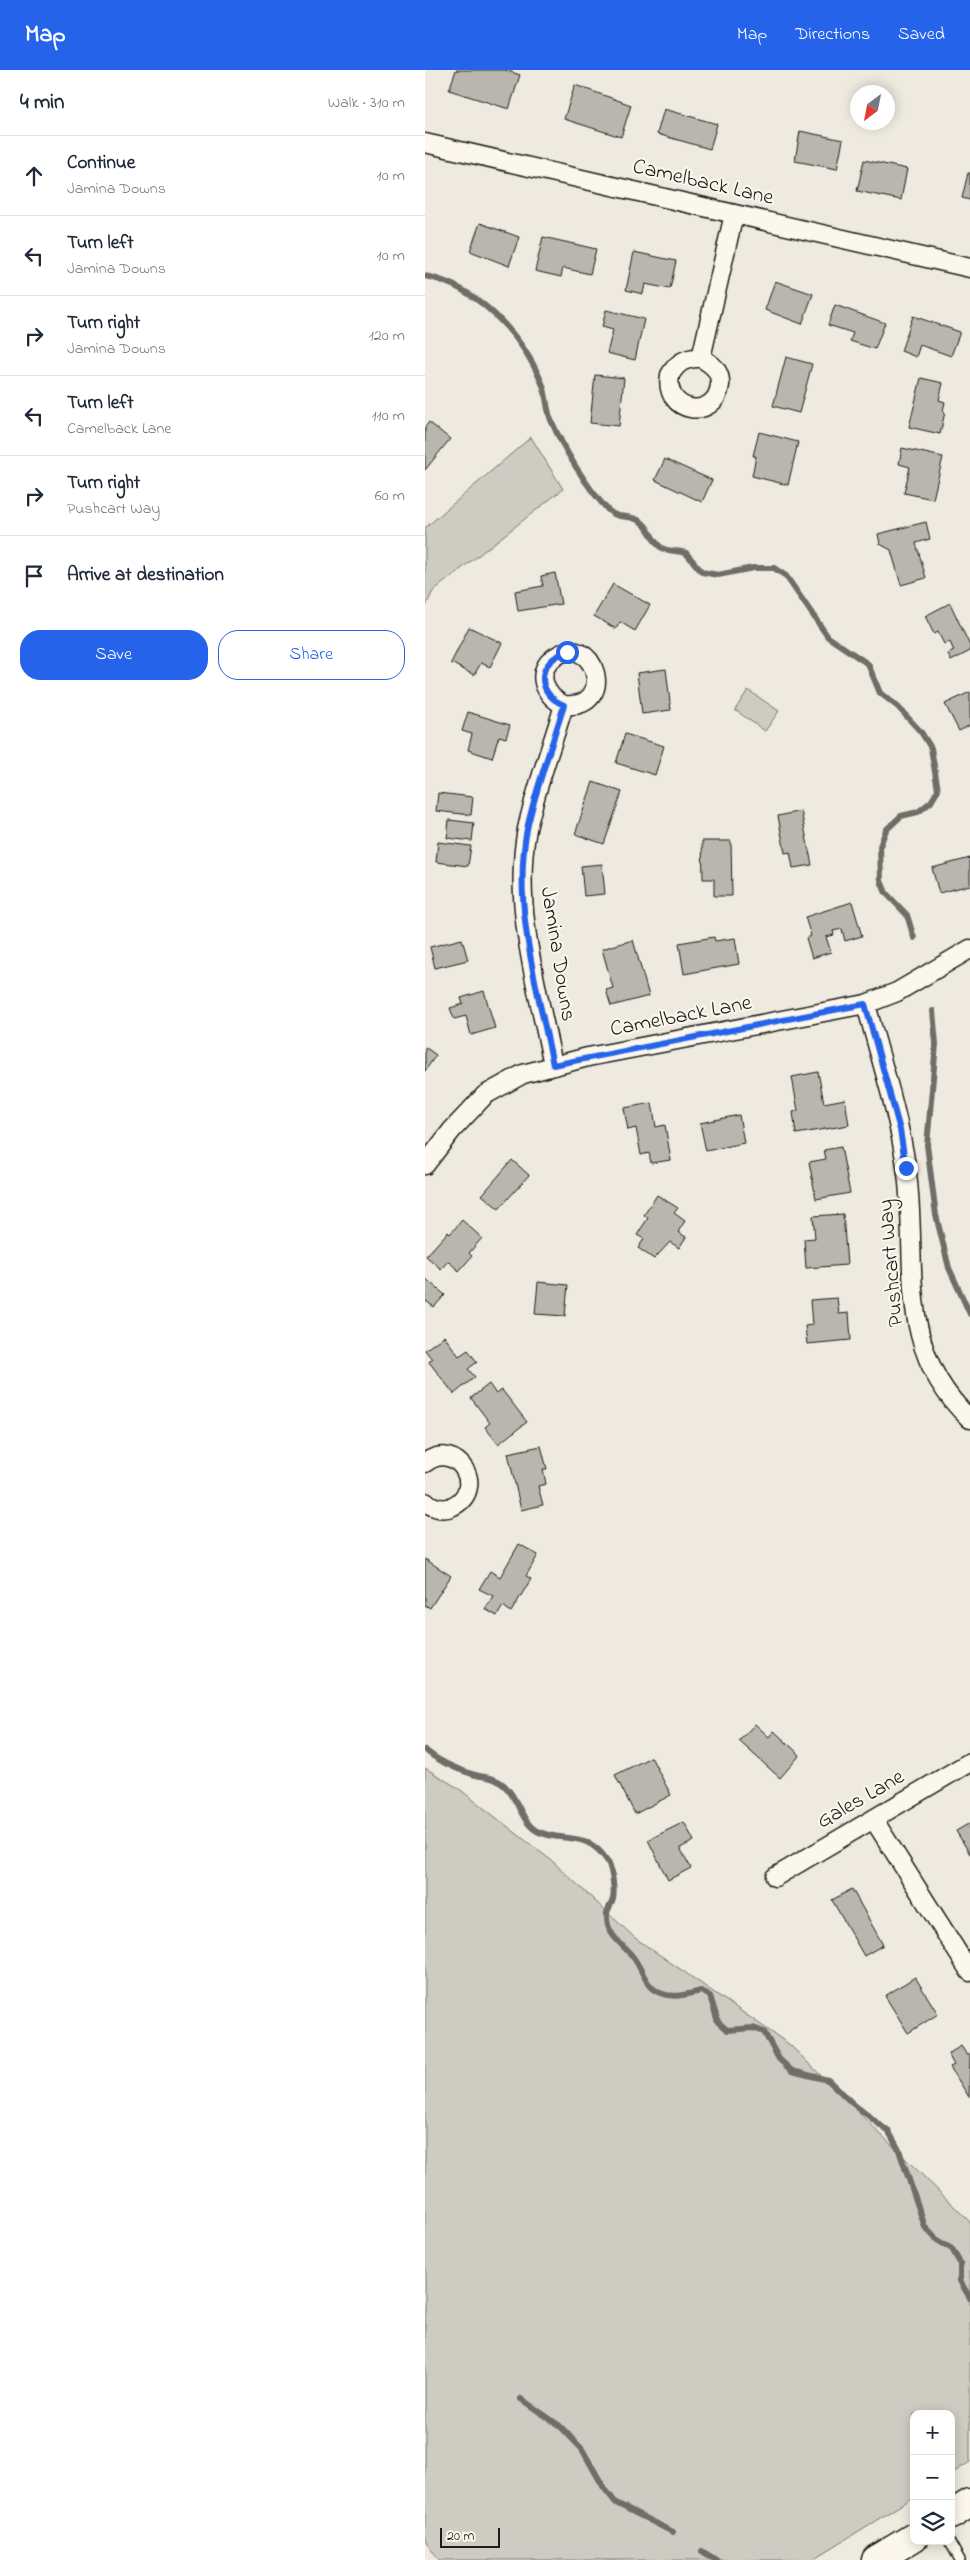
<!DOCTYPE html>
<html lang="en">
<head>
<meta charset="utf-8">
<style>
  :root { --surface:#fff; --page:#f2f2f3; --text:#1f2937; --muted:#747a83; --line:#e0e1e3; --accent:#2563eb }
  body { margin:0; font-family:"Indie Flower",sans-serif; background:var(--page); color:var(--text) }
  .controls { position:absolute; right:15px; bottom:15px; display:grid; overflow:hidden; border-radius:10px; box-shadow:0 2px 12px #0003 }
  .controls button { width:45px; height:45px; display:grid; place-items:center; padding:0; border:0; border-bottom:1px solid var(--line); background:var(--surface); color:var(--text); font:25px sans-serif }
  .compass { position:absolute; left:425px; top:15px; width:45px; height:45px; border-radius:50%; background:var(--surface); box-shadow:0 2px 12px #0003; rotate:212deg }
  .scale { position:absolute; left:15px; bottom:12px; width:60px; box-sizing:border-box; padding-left:5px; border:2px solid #1c1c1c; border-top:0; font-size:14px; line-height:18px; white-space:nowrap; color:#1c1c1c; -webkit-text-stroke:4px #fbf7ec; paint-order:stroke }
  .stop { position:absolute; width:15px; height:15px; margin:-11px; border:4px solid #2563eb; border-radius:50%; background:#fff }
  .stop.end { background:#2563eb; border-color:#fff; box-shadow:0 1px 5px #0008 }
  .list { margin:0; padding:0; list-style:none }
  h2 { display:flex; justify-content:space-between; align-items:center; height:65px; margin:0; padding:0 20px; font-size:21px }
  h2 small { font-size:16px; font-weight:400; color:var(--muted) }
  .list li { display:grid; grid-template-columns:32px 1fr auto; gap:15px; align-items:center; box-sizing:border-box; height:80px; padding:0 20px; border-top:1px solid var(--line) }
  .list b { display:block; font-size:19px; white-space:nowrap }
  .list p { margin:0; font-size:16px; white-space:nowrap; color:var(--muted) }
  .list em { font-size:16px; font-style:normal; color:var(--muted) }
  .actions { display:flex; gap:10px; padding:15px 20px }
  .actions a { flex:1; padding:11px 0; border:1px solid var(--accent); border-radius:20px; text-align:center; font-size:18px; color:var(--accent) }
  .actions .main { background:var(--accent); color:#fff }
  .icon { flex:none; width:28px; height:28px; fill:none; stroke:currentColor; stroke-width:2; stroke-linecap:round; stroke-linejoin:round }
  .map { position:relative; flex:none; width:545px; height:2490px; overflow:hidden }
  header { display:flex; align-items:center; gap:30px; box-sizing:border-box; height:70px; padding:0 25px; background:var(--accent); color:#fff }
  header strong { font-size:24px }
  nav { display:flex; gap:28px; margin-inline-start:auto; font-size:18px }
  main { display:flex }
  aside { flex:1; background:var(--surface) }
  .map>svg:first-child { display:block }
</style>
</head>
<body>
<header>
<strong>Map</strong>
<nav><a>Map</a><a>Directions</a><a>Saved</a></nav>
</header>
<main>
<aside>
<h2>4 min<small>Walk · 310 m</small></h2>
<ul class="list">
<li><svg class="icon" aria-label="ahead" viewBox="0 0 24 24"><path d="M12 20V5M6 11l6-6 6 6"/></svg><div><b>Continue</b><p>Jamina Downs</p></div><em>10 m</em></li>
<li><svg class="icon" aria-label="left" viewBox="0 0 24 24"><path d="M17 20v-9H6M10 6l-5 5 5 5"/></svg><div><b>Turn left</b><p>Jamina Downs</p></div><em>10 m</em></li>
<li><svg class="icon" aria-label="right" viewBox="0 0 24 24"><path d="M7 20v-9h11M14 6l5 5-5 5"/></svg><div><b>Turn right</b><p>Jamina Downs</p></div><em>120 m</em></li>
<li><svg class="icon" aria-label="left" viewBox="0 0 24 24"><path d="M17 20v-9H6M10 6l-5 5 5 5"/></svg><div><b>Turn left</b><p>Camelback Lane</p></div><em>110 m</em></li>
<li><svg class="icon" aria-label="right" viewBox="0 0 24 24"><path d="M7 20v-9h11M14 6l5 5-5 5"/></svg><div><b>Turn right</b><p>Pushcart Way</p></div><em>60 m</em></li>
<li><svg class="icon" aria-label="arrive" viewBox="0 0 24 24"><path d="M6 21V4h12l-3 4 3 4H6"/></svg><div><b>Arrive at destination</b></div></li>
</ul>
<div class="actions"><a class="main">Save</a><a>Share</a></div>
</aside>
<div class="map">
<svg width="545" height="2490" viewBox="0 0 545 2490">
  <rect width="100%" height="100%" fill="#eeeadf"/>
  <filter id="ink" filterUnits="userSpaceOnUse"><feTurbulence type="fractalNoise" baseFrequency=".02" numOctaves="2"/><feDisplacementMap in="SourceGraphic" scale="10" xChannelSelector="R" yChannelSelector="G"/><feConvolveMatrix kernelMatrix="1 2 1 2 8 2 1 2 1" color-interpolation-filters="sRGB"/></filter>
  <g filter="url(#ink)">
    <g fill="#ceccc2" stroke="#75746f">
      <polygon points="106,367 138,419 8,521 0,538 0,458"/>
      <polygon points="323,620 354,641 340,661 310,640"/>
      <polygon points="0,1698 33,1718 127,1791 210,1868 365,1975 545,2152 545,2392 526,2404 526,2344 489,2344 489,2427 387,2490 14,2490 0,2470"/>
    </g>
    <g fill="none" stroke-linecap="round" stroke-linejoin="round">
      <g stroke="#6f6d69" stroke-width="6">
        <path d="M0,206C52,216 97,265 117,313C122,324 121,338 126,350C138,378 162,418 183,440C193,450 204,444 215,451C226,457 227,474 239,479C245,481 254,481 261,483L277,502L293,505L328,498H349L361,506L403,567L443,594L455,623L473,637L496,662L506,678L513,720L506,732L493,742L476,746L461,760L455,776L456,811L461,823L482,845L489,868"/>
        <polyline points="508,941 511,974 502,1075 505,1099 511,1145 524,1198 545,1244"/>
        <path d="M0,1680C13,1691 31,1699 47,1704C55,1707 65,1706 73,1711C93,1722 94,1751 112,1761C137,1774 162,1758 183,1792C187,1800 190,1820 188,1829C187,1834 183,1838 182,1843C180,1865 197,1873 208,1887C218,1900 220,1916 235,1923C249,1929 262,1924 276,1921L285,1926L293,1952L302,1960L328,1958L339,1962L354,1989L367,2001L403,2010L427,2033L464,2062L474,2080L500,2157L512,2170L527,2179L535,2193V2211L545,2228"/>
        <polyline points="96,2329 135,2356 157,2379 179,2418 191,2433 248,2462"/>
        <polyline points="277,2481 291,2490"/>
      </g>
    </g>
    <g fill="#b9b6af" stroke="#1c1c1c">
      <polygon points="31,0 80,0 95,5 84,39 24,20"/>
      <polygon points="150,15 206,35 196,67 139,49"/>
      <polygon points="239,39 292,54 285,79 232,64"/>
      <polygon points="375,61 418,70 412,99 370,91"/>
      <polygon points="439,90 482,99 476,130 432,121"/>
      <polygon points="543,103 545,103 545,130 537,128"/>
      <polygon points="55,153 94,167 84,196 45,181"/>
      <polygon points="118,167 171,179 165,204 138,198 136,207 110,201"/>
      <polygon points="209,182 251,191 245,219 220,214 218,224 201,220"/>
      <polygon points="350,211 388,224 377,254 340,240"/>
      <polygon points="410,235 460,253 450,279 425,271 428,263 403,255"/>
      <polygon points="181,240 219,249 210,290 182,283 188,260 177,257"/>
      <polygon points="488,246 535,262 526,286 495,275 491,287 476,281"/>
      <polygon points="361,287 387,294 374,343 348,336"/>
      <polygon points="170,305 199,308 194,356 165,353"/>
      <polygon points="496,308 518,313 514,330 520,332 518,341 520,342 515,364 484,357"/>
      <polygon points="4,352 25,369 0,400 0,357"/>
      <polygon points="334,362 373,372 363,415 327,406 331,386 328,386"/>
      <polygon points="477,378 518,387 508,429 479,423 485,397 474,394"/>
      <polygon points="240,389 287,410 277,432 230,410"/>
      <polygon points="501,452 505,469 491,473 501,508 476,515 466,480 455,474 453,464"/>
      <polygon points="130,503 136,534 93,541 90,521 118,516 116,506"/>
      <polygon points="188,514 225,535 210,561 195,552 191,559 169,546"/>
      <polygon points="525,533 545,576 545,581 526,591 523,584 529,581 525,572 519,574 513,562 509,564 500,546"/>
      <polygon points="44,557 77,573 65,597 56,593 49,605 26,593"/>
      <polygon points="241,599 246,640 217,644 212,603"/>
      <polygon points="545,622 545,655 534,661 520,634"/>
      <polygon points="43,642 85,655 81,668 74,666 67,688 43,680 47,664 37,661"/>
      <polygon points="200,664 239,676 230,705 191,693"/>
      <polygon points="168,712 197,722 179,774 150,764"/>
      <polygon points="13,723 48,727 46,745 11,741"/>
      <polygon points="376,741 387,795 368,798 365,782 360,783 353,746"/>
      <polygon points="24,750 49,753 47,771 22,768"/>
      <polygon points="277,771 306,771 307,826 289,826 289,809 278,809"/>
      <polygon points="13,772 46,776 43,796 11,792"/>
      <polygon points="545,788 545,815 514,823 507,798"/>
      <polygon points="177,794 180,824 159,826 156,796"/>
      <polygon points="427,832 437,866 420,871 417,859 408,861 409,865 401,867 406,882 387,888 381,868 386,866 380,847"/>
      <polygon points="289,867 290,871 310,868 314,894 259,904 254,873"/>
      <polygon points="37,869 43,890 10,898 5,877"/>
      <polygon points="208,870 224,926 186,936 181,920 188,918 177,879"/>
      <polygon points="59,921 70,958 46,965 41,946 29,949 25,938 38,934 36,928"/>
      <polygon points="0,977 11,985 0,1001"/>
      <polygon points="393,1002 399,1033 420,1029 424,1055 371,1064 368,1042 373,1041 367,1007"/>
      <polygon points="227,1033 231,1057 240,1055 246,1090 226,1093 224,1083 216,1085 211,1058 203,1060 199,1038"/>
      <polygon points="314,1045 319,1073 281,1081 275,1053"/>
      <polygon points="416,1077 425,1123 391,1129 384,1092 401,1089 399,1080"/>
      <polygon points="87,1090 104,1105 74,1139 57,1125"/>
      <polygon points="232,1125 253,1138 249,1143 260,1151 253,1162 261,1167 254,1178 245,1172 229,1189 213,1178 219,1169 212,1165 223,1148 219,1145"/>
      <polygon points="418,1144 422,1195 381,1198 379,1169 390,1168 388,1146"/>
      <polygon points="37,1150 57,1168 44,1183 47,1186 34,1201 23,1191 16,1199 1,1186 23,1162 25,1164"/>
      <polygon points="0,1208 20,1225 9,1237 1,1231 0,1232"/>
      <polygon points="113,1212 143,1215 140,1246 110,1244"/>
      <polygon points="412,1228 414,1244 424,1243 426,1270 382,1274 380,1256 387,1255 385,1230"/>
      <polygon points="19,1266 34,1286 43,1280 52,1292 43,1299 50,1307 29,1324 4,1292 7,1289 0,1280"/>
      <polygon points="64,1314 71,1324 77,1320 102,1352 73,1374 60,1357 65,1353 46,1328"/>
      <polygon points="116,1376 122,1399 118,1399 121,1414 113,1416 118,1435 96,1440 83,1383"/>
      <polygon points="94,1474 113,1485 101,1506 106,1509 86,1542 78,1536 72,1546 60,1539 68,1526 54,1519 65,1501 75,1507"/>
      <polygon points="0,1489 26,1506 5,1538 0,1535"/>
      <polygon points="330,1654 344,1667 349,1661 375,1685 355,1708 314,1671"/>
      <polygon points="226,1687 246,1725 210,1744 190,1705"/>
      <polygon points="259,1752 269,1771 255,1778 266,1798 243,1810 223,1770"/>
      <polygon points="545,1753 545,1784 531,1761"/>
      <polygon points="427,1819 458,1875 439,1886 407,1830"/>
      <polygon points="490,1907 513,1944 483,1963 460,1926"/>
      <polygon points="536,1976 542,1985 545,1984 544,2027 525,1997 529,1995 523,1984"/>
    </g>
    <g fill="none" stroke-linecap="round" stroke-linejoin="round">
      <g stroke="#1c1c1c" stroke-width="12">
        <polyline id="lane" points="524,2471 535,2490"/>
      </g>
      <g stroke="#1c1c1c" stroke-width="21">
        <g id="street">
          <polyline points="0,73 545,198"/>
          <path d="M276,288C261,287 252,292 245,305C238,344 291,351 295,315C296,301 287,294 276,288L309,144"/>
          <path d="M441,934C455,988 473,1041 481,1096C495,1188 467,1276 545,1349"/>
          <path d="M128,995C113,919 87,837 102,759C111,717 127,676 139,635C119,626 109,601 130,587C169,559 194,640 139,635"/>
          <polyline points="0,1095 27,1060 60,1025 98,1004 163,987 441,934 472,922 545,879"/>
          <path d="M0,1393C32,1368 64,1420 26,1437C17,1441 8,1437 0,1432"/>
          <polyline points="449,1750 545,1902"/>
          <polyline points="350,1807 545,1692"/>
        </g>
      </g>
      <g stroke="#1c1c1c" stroke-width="31">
        <g id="highway">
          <polyline points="526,2445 545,2433"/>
          <polyline points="451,2490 489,2467"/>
        </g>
      </g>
      <use href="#lane" stroke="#fbf7ec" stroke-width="9"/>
      <use href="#street" stroke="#fbf7ec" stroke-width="18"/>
      <use href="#highway" stroke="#fbf7ec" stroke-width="28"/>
    </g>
  </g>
  <g fill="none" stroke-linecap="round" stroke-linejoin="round" filter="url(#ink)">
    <path stroke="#2563eb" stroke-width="6" d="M142,582C111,591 110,623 139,635C127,676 111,717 102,759C87,837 113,919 128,995L440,934L475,1060L481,1098"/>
  </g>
  <g text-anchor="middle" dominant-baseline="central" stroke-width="4" stroke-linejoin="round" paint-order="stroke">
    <g font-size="22" fill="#1c1c1c" stroke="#fbf7ec">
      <text transform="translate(278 113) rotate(13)">Camelback Lane</text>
      <text transform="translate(132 884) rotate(81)">Jamina Downs</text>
      <text transform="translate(256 947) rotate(-11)">Camelback Lane</text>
      <text transform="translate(467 1193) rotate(-95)">Pushcart Way</text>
      <text transform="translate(436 1730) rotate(-30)">Gales Lane</text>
    </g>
  </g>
</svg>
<div class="controls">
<button>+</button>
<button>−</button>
<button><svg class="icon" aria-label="layers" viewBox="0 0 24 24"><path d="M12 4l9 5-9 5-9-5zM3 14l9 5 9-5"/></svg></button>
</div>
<svg class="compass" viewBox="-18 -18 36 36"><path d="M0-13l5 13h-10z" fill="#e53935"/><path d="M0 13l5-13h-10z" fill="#747a83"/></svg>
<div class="scale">20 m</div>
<div class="stop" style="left:142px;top:582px"></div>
<div class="stop end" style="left:481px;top:1098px"></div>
</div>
</main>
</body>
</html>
